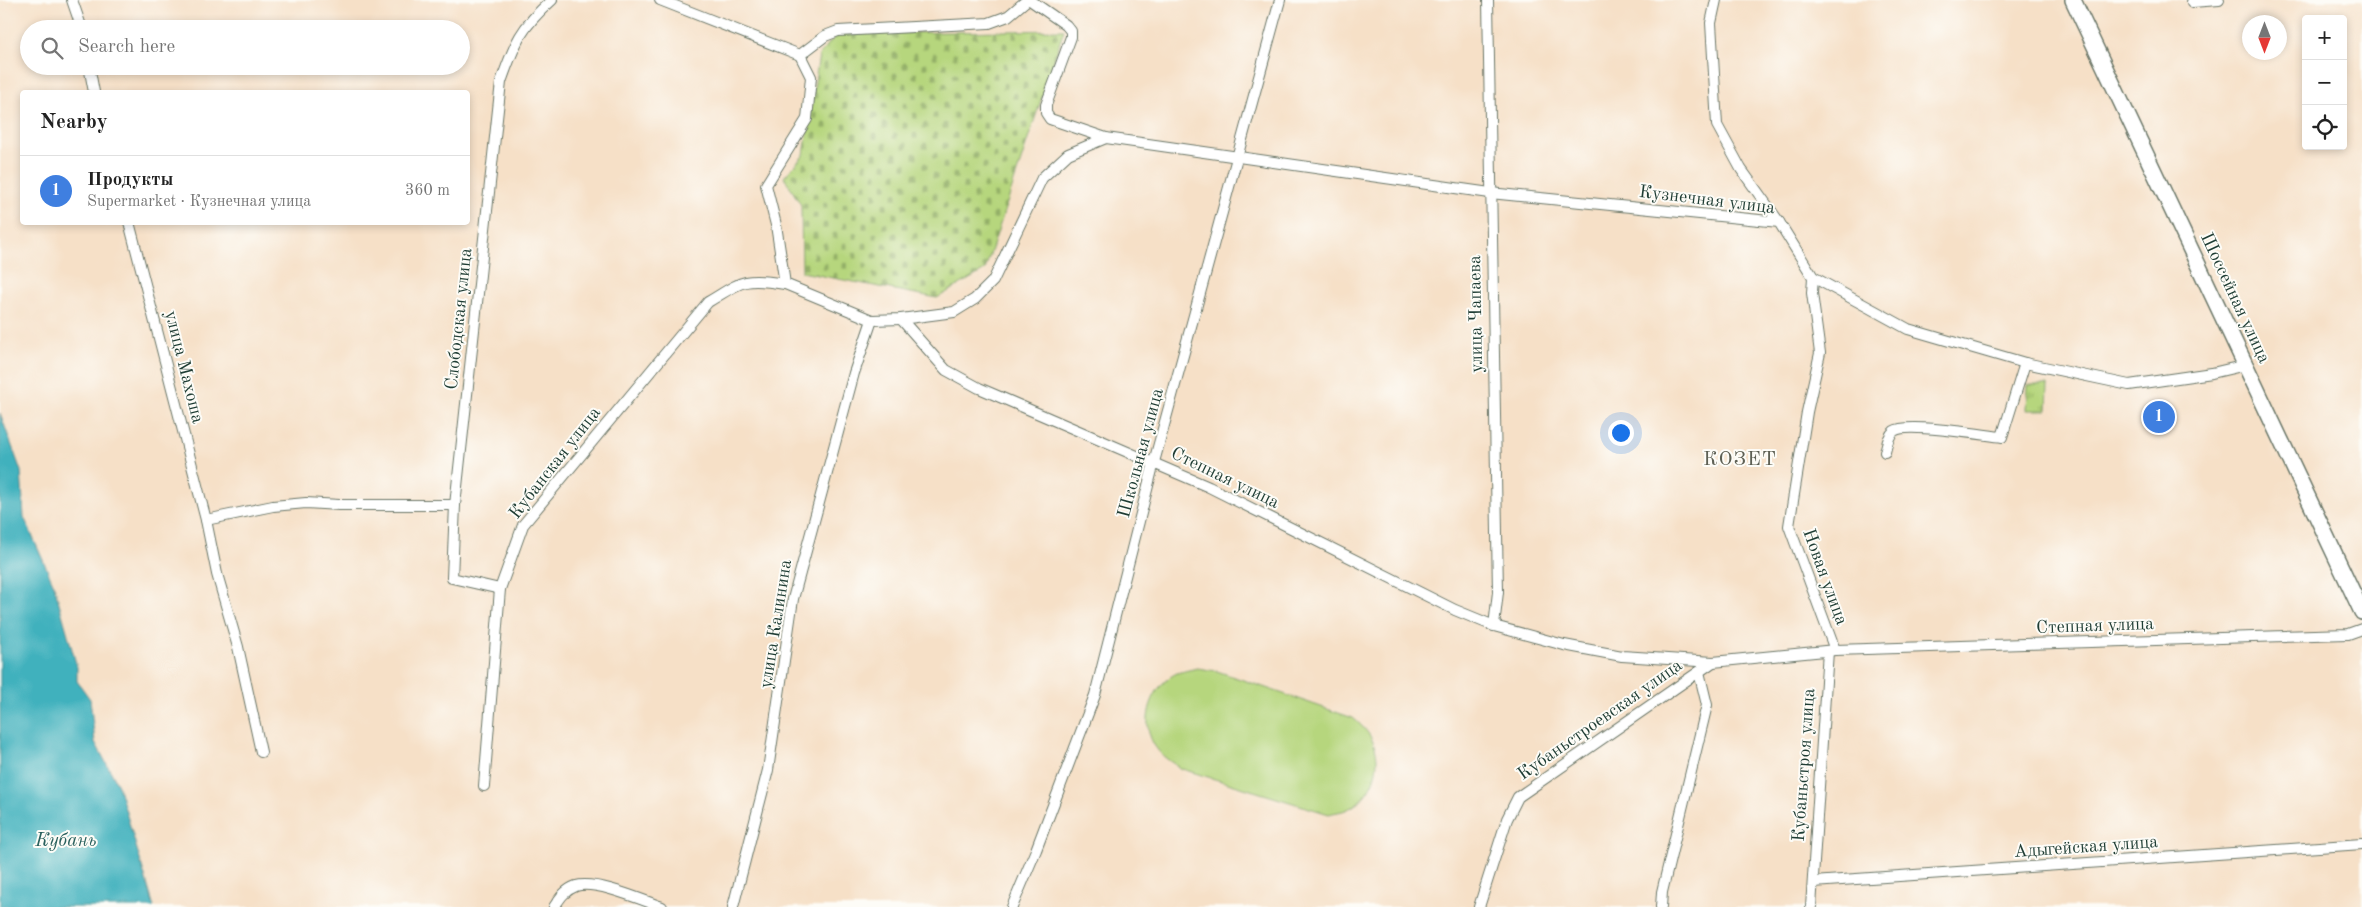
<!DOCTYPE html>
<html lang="en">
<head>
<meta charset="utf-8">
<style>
  :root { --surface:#fff; --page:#f6f6f6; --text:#222; --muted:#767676; --line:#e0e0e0; --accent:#1f6fb2 }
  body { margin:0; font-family:"Old Standard TT",serif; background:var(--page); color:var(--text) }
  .controls { position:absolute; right:15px; top:15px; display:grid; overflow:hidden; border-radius:5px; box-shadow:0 2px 8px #0003 }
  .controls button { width:45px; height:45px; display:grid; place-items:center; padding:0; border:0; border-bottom:1px solid var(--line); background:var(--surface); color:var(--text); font:25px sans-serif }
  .compass { position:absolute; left:2242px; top:15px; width:45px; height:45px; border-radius:50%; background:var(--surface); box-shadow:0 2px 8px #0003; rotate:180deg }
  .you { position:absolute; left:1620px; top:432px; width:18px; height:18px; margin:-12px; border:4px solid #fff; border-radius:50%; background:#1a73e8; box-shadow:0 0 0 8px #1a73e833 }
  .badge { display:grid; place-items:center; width:32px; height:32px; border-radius:50%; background:var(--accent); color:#fff; font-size:16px; font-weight:700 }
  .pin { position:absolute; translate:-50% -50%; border:2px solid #fff; box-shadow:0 1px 5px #0006 }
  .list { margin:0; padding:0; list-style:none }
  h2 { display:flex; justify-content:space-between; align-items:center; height:65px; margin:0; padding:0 20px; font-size:21px }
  h2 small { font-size:16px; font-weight:400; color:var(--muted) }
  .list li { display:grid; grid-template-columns:32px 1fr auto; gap:15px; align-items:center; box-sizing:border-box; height:70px; padding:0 20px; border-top:1px solid var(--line) }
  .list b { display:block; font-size:19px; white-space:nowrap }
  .list p { margin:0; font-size:16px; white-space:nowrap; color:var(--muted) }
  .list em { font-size:16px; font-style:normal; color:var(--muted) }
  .icon { flex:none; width:28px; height:28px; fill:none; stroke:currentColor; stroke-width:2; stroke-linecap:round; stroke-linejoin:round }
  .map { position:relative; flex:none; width:2362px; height:907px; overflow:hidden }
  .search { position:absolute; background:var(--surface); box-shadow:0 2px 8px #0003; left:20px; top:20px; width:450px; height:55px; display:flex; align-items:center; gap:12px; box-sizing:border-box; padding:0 18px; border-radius:28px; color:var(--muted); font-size:19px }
  .panel { position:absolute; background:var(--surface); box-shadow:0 2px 8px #0003; left:20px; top:90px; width:450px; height:135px; border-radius:5px }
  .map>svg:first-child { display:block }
</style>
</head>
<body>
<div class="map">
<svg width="2362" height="907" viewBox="0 0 2362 907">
  <defs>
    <pattern id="cemetery-stones" width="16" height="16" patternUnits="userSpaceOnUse" patternTransform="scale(1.25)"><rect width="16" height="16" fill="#b6d67d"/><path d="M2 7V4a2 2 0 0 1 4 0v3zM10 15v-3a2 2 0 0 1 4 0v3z" fill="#93af67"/></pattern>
    <pattern id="park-tufts" width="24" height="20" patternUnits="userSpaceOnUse" patternTransform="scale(1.25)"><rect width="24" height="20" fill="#b6d67d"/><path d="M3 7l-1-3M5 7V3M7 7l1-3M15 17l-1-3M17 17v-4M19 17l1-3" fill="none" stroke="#93af67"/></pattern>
  </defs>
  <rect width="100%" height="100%" fill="#fdfcf7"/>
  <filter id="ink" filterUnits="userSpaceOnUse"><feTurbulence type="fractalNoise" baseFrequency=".02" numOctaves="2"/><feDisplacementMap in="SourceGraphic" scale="10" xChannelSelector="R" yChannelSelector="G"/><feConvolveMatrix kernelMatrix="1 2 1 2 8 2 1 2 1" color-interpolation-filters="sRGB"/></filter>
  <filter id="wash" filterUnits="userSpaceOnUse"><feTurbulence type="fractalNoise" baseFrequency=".0096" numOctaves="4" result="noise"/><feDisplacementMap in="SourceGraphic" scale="20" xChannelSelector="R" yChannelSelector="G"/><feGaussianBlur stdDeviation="1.12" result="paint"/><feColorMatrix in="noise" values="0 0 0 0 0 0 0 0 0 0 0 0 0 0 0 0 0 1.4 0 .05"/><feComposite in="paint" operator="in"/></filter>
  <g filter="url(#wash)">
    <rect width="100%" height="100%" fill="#f6e0c7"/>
    <polygon fill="url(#cemetery-stones)" stroke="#6a8a58" points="1064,30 985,270 937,298 802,272 801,205 784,177 804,155 819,55 837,34"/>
    <polygon fill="url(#park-tufts)" stroke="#6a8a58" points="2028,385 2048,385 2047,410 2027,410"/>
    <path fill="#b6d67d" stroke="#6a8a58" d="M1197,668L1217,671L1353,718C1361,725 1369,732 1373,742C1384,766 1371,798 1348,809C1342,812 1335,812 1329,814L1182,769C1171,762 1160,756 1153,743C1140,719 1153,684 1177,673C1183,671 1190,670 1197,668Z"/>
    <polygon fill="#41b1bd" stroke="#307778" points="0,413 21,471 24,517 54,585 77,667 77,681 90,699 95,742 118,785 154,907 0,907"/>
  </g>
  <g filter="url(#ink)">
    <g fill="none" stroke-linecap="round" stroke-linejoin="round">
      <g stroke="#6a7667" stroke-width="12">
        <g id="street">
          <polyline points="72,0 82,29"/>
          <polyline points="660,0 800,55 825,36 838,31 989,23 1008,16 1027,0"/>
          <polyline points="1030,0 1066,25 1071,31 1071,37 1046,105 1046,113 1050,119 1106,138 1490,193 1779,222 1813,277 1908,329 2025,363 2129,385 2212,373 2246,365"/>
          <polyline points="1488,0 1498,592 1494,626"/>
          <polyline points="1716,0 1711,23 1717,125 1741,169 1779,222"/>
          <polyline points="2192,2 2219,0"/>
          <polyline points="800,55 811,77 807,119 766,185 776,225 785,284 872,320 901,319 954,312 975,299 993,281 1042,178 1068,154 1106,138"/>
          <polyline points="89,66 94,92"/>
          <polyline points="129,222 206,520 217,574 238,647 261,752"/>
          <polyline points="1813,277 1812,293 1820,353 1807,412 1789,526 1835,650"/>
          <polyline points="901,319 946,370 979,388 1209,487 1455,610 1494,626 1564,645 1622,656 1713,662 1835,650 2348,634 2362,629"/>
          <path d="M1885,452C1887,445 1888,436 1894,431C1906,422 1983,435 2002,437L2025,363"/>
          <polyline points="206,520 273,506 306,503 339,505 455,505"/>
          <path d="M500,589L452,578L455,505L501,82C515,43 520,28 552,0"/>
          <path d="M484,786L500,589L523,525L708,302C743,281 743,277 785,284"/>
          <polyline points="1813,882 2362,844"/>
          <path d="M554,907C560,898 565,890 576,886C596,880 642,900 662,907"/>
          <polyline points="733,907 768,770 793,599 854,373 872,320"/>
          <polyline points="1012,907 1036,850 1095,695 1154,462 1280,0"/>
          <polyline points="1479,907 1507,819 1518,797 1713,662"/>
          <polyline points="1661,907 1662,892 1707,705 1699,672"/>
          <polyline points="1811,907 1828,651"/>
        </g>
      </g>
      <g stroke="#6a7667" stroke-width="18">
        <polyline id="secondary" points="2073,0 2362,612"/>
      </g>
      <use href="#street" stroke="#fff" stroke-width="10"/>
      <use href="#secondary" stroke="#fff" stroke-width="15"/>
    </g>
  </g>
  <g text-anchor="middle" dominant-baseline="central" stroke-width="4" stroke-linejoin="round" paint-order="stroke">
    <g font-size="18" fill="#1f3d34" stroke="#fdfcf7">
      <text transform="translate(1707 200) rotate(7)">Кузнечная улица</text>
      <text transform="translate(2235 298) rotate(65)">Шоссейная улица</text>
      <text transform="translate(1476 314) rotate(-91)">улица Чапаева</text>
      <text transform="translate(459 319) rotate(-84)">Слободская улица</text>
      <text transform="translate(184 367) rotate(76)">улица Махоша</text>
      <text transform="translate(1141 453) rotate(-75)">Школьная улица</text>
      <text transform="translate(555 463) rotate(-52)">Кубанская улица</text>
      <text transform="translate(1225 478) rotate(26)">Степная улица</text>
      <text transform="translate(1825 577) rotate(70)">Новая улица</text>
      <text transform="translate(776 624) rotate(-81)">улица Калинина</text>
      <text transform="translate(2095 626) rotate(-2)">Степная улица</text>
      <text transform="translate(1600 720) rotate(-35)">Кубаньстроевская улица</text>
      <text transform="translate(1804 765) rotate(-86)">Кубаньстроя улица</text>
      <text transform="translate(2086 847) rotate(-4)">Адыгейская улица</text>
    </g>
    <g font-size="19" font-style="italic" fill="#29605d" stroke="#fdfcf7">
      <text x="66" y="841">Кубань</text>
    </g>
    <g font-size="20" letter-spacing="1" fill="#5e6054" stroke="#fdfcf7">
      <text x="1740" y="460">КОЗЕТ</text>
    </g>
  </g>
</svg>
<div class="controls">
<button>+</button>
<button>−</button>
<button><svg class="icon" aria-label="locate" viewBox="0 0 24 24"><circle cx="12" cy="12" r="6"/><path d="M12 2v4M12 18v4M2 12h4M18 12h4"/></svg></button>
</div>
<svg class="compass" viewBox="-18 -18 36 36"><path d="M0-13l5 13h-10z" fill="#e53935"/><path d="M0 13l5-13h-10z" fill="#767676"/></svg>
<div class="you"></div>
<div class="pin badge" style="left:2159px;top:417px;background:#3f7fe0">1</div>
<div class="search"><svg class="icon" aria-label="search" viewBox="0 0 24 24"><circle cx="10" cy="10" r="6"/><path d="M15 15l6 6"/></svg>Search here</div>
<section class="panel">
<h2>Nearby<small></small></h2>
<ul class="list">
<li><span class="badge" style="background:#3f7fe0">1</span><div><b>Продукты</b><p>Supermarket · Кузнечная улица</p></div><em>360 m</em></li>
</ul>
</section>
</div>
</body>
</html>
